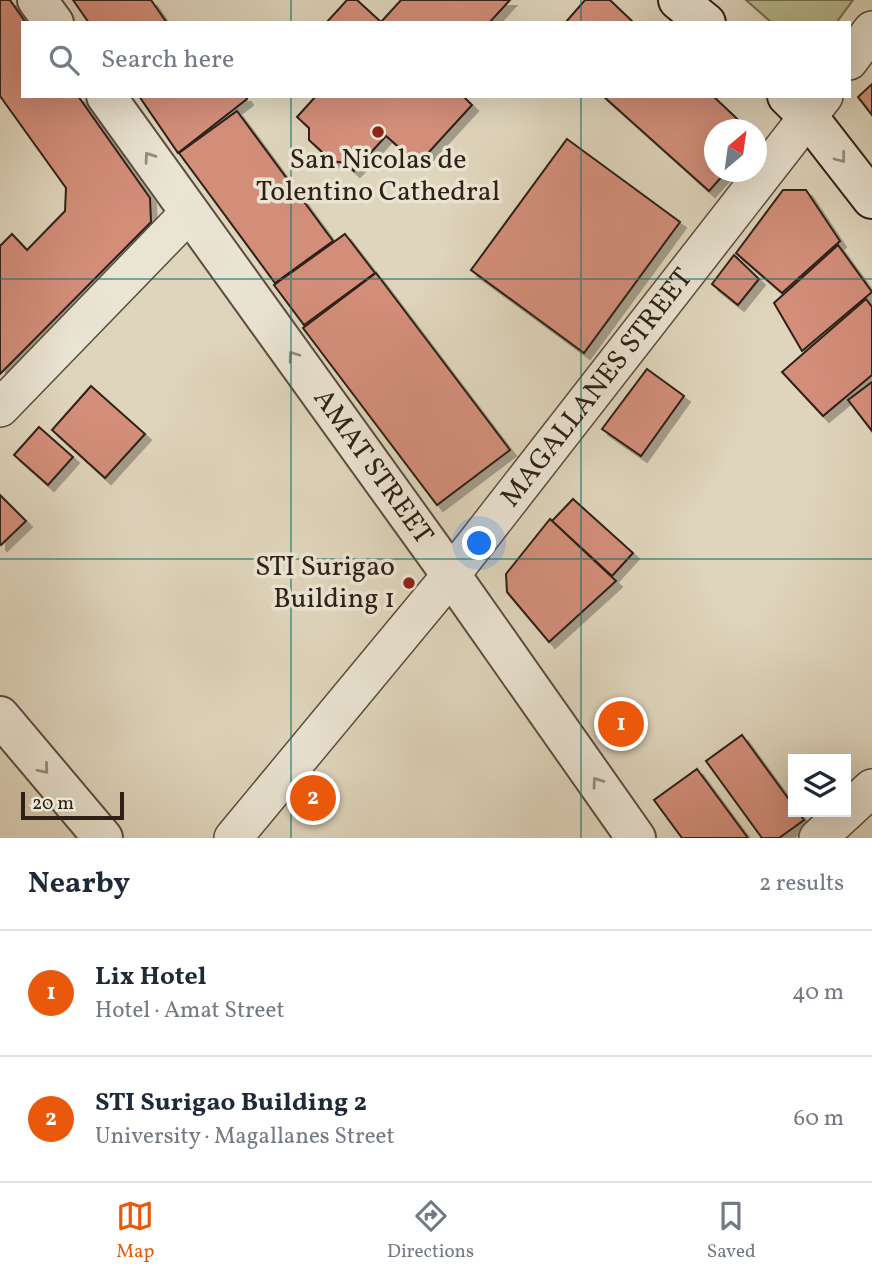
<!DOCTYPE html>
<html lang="en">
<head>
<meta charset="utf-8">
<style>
  :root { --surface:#fff; --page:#f2f2f3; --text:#1f2937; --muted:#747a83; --line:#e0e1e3; --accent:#ea580c }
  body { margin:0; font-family:Vollkorn,serif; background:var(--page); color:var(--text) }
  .controls { position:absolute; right:21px; bottom:21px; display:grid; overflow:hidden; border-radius:0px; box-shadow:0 7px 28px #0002 }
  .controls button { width:63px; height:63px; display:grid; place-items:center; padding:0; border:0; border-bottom:2px solid var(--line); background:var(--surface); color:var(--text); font:35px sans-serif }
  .compass { position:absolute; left:704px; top:119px; width:63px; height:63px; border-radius:50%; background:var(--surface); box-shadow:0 7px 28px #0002; rotate:29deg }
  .scale { position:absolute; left:21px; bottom:18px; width:103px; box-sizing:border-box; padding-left:7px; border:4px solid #2f2016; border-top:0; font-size:19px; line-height:24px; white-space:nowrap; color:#2f2016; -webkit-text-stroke:5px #eae4d3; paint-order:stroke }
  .you { position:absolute; left:480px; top:544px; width:24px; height:24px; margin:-18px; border:5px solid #fff; border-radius:50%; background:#1a73e8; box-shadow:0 0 0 10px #1a73e833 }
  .badge { display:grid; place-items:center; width:46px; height:46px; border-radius:50%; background:var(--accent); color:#fff; font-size:23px; font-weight:700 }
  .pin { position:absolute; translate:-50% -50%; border:4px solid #fff; box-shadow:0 2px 7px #0006 }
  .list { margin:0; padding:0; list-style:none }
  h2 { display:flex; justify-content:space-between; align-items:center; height:91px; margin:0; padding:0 28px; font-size:30px }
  h2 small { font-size:23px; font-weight:400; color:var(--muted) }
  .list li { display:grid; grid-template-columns:46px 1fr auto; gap:21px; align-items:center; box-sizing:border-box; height:126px; padding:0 28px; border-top:2px solid var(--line) }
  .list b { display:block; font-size:26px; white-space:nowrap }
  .list p { margin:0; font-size:23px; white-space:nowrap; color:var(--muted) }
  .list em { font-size:23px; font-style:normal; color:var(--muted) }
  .icon { flex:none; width:38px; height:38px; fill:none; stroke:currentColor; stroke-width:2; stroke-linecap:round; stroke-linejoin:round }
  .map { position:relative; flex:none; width:872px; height:838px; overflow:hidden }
  .search { position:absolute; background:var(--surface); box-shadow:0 7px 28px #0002; left:21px; right:21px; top:21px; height:77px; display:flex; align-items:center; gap:18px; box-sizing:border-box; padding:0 24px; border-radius:0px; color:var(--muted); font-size:26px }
  .sheet { height:343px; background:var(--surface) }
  nav { display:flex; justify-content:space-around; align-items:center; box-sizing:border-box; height:98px; border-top:2px solid var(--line); background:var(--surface); font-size:19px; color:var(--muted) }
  nav a { display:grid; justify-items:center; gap:4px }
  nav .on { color:var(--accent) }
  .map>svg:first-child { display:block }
</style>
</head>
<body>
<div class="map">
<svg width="872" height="838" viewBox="0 0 872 838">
  <defs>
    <filter id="shadow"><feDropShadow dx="6" dy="6" stdDeviation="0" flood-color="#0004"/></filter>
  </defs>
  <rect width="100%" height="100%" fill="#dfd5bc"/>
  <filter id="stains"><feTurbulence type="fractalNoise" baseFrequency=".00286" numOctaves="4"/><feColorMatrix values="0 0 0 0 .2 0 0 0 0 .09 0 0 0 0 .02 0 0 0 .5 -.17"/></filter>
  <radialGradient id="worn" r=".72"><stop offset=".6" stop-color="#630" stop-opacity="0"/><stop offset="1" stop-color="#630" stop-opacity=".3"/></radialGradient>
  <polygon fill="#b7bc8d" stroke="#736e52" stroke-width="2" points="746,0 853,0 836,23 772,23"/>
  <g fill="#d38e7a" stroke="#2f2016" stroke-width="2" filter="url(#shadow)">
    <polygon points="0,0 10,0 26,23 23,23 23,96 78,96 150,198 151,222 0,374 0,246 12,234 27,250 65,211 66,188 0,96"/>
    <polygon points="73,0 151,0 167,23 89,23"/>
    <polygon points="347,0 357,0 381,22 401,0 510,0 489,23 326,23"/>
    <polygon points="585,0 610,0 634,23 565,23"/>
    <polygon points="872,84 872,115 858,97"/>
    <polygon points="139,96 245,96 247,99 178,153"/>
    <polygon points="316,96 463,96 472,105 418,164 386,136 354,171 345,163 332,161 309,140 309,128 297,117"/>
    <polygon points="603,96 713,96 749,130 714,130 714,172 726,172 709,191"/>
    <polygon points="237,111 333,241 275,283 179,153"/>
    <polygon points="567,139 680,222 584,353 471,270"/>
    <polygon points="783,190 806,190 840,241 782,293 736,253"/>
    <polygon points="345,234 375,273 304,325 274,285"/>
    <polygon points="838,245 872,292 802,351 774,303"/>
    <polygon points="734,255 759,279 738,305 712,284"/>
    <polygon points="376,273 510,450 437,505 303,328"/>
    <polygon points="866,299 872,307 872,375 823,416 782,372"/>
    <polygon points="647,369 684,396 641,456 602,429"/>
    <polygon points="872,382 872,431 848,400"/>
    <polygon points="91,386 145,434 105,478 52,430"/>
    <polygon points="39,427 73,457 48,485 14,455"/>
    <polygon points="0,495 26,521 1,545 0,544"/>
    <polygon points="573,499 633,553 612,576 552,521"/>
    <polygon points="550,519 616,581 549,642 507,592 506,574"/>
    <polygon points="742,735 793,805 793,812 798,812 804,820 779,838 762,838 706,761"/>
    <polygon points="697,769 748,838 682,838 654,800"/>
  </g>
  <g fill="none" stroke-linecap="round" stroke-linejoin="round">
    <g stroke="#5b4d40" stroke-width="40">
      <g id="minor">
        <polyline points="849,61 872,30"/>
        <polyline points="0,408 189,213"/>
        <path id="s1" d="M233,838L451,575L824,96"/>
        <polyline points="818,838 872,788"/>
      </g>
    </g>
    <g stroke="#5b4d40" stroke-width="42">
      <g id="tertiary">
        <polyline points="37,0 54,23"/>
        <path id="s2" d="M106,96L451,575L636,838"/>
        <polyline points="0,716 103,838"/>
      </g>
    </g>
    <g stroke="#2f2016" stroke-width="42">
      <g id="secondary">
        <polyline points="678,0 706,23"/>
        <polyline points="787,96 809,118 872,199"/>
      </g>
    </g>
    <use href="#minor" stroke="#eae4d3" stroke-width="37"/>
    <use href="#tertiary" stroke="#eae4d3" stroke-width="38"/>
    <use href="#secondary" stroke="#eae4d3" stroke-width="38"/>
  </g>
  <defs><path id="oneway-chevron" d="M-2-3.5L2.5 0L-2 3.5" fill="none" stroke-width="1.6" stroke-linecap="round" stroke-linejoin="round" transform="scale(1.75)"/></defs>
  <g stroke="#968c7e">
    <use href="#oneway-chevron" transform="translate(149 157) rotate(-125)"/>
    <use href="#oneway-chevron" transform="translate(841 158) rotate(52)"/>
    <use href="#oneway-chevron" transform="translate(293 356) rotate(-126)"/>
    <use href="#oneway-chevron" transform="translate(44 769) rotate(50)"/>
    <use href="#oneway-chevron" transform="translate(597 782) rotate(-125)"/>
  </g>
  <path fill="none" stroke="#0f766e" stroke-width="2" stroke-opacity="0.55" d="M291,0V23M581,0V23M291,96V838M581,96V838M0,279H872M0,559H872"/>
  <g fill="#8f2418" stroke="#eae4d3" stroke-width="2.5">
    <circle cx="378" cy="132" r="7"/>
    <circle cx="409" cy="583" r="7"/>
  </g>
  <g text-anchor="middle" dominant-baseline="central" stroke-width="7" stroke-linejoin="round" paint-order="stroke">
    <g font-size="28" fill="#2f2016" stroke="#eae4d3">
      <text x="378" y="160">San Nicolas de<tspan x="378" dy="32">Tolentino Cathedral</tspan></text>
      <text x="395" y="567" text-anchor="end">STI Surigao<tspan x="395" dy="32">Building 1</tspan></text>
    </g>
    <g font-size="28" fill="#2f2016" stroke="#eae4d3">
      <text stroke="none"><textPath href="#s1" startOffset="579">MAGALLANES STREET</textPath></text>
      <text stroke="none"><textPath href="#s2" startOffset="457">AMAT STREET</textPath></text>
    </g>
  </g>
  <rect width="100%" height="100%" filter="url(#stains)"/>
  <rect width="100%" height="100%" fill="url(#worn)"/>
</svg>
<div class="controls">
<button><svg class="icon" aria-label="layers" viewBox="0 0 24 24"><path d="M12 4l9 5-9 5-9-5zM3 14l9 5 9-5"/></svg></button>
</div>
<svg class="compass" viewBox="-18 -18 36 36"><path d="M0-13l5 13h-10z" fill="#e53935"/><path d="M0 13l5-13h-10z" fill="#747a83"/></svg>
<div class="scale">20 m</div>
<div class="you"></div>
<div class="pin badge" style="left:621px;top:724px">1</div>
<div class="pin badge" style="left:313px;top:798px">2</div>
<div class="search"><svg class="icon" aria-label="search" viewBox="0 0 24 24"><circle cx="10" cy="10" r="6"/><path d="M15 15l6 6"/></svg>Search here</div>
</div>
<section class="sheet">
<h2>Nearby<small>2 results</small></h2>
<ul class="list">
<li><span class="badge">1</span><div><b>Lix Hotel</b><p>Hotel · Amat Street</p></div><em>40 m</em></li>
<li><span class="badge">2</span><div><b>STI Surigao Building 2</b><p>University · Magallanes Street</p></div><em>60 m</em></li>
</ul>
</section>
<nav>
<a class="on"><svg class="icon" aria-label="map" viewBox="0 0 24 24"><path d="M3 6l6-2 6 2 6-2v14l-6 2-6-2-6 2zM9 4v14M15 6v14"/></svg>Map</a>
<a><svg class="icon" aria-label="directions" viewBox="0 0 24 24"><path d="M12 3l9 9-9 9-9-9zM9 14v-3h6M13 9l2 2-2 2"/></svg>Directions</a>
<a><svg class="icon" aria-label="saved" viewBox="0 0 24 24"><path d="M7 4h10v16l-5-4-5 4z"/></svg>Saved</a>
</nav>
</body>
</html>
